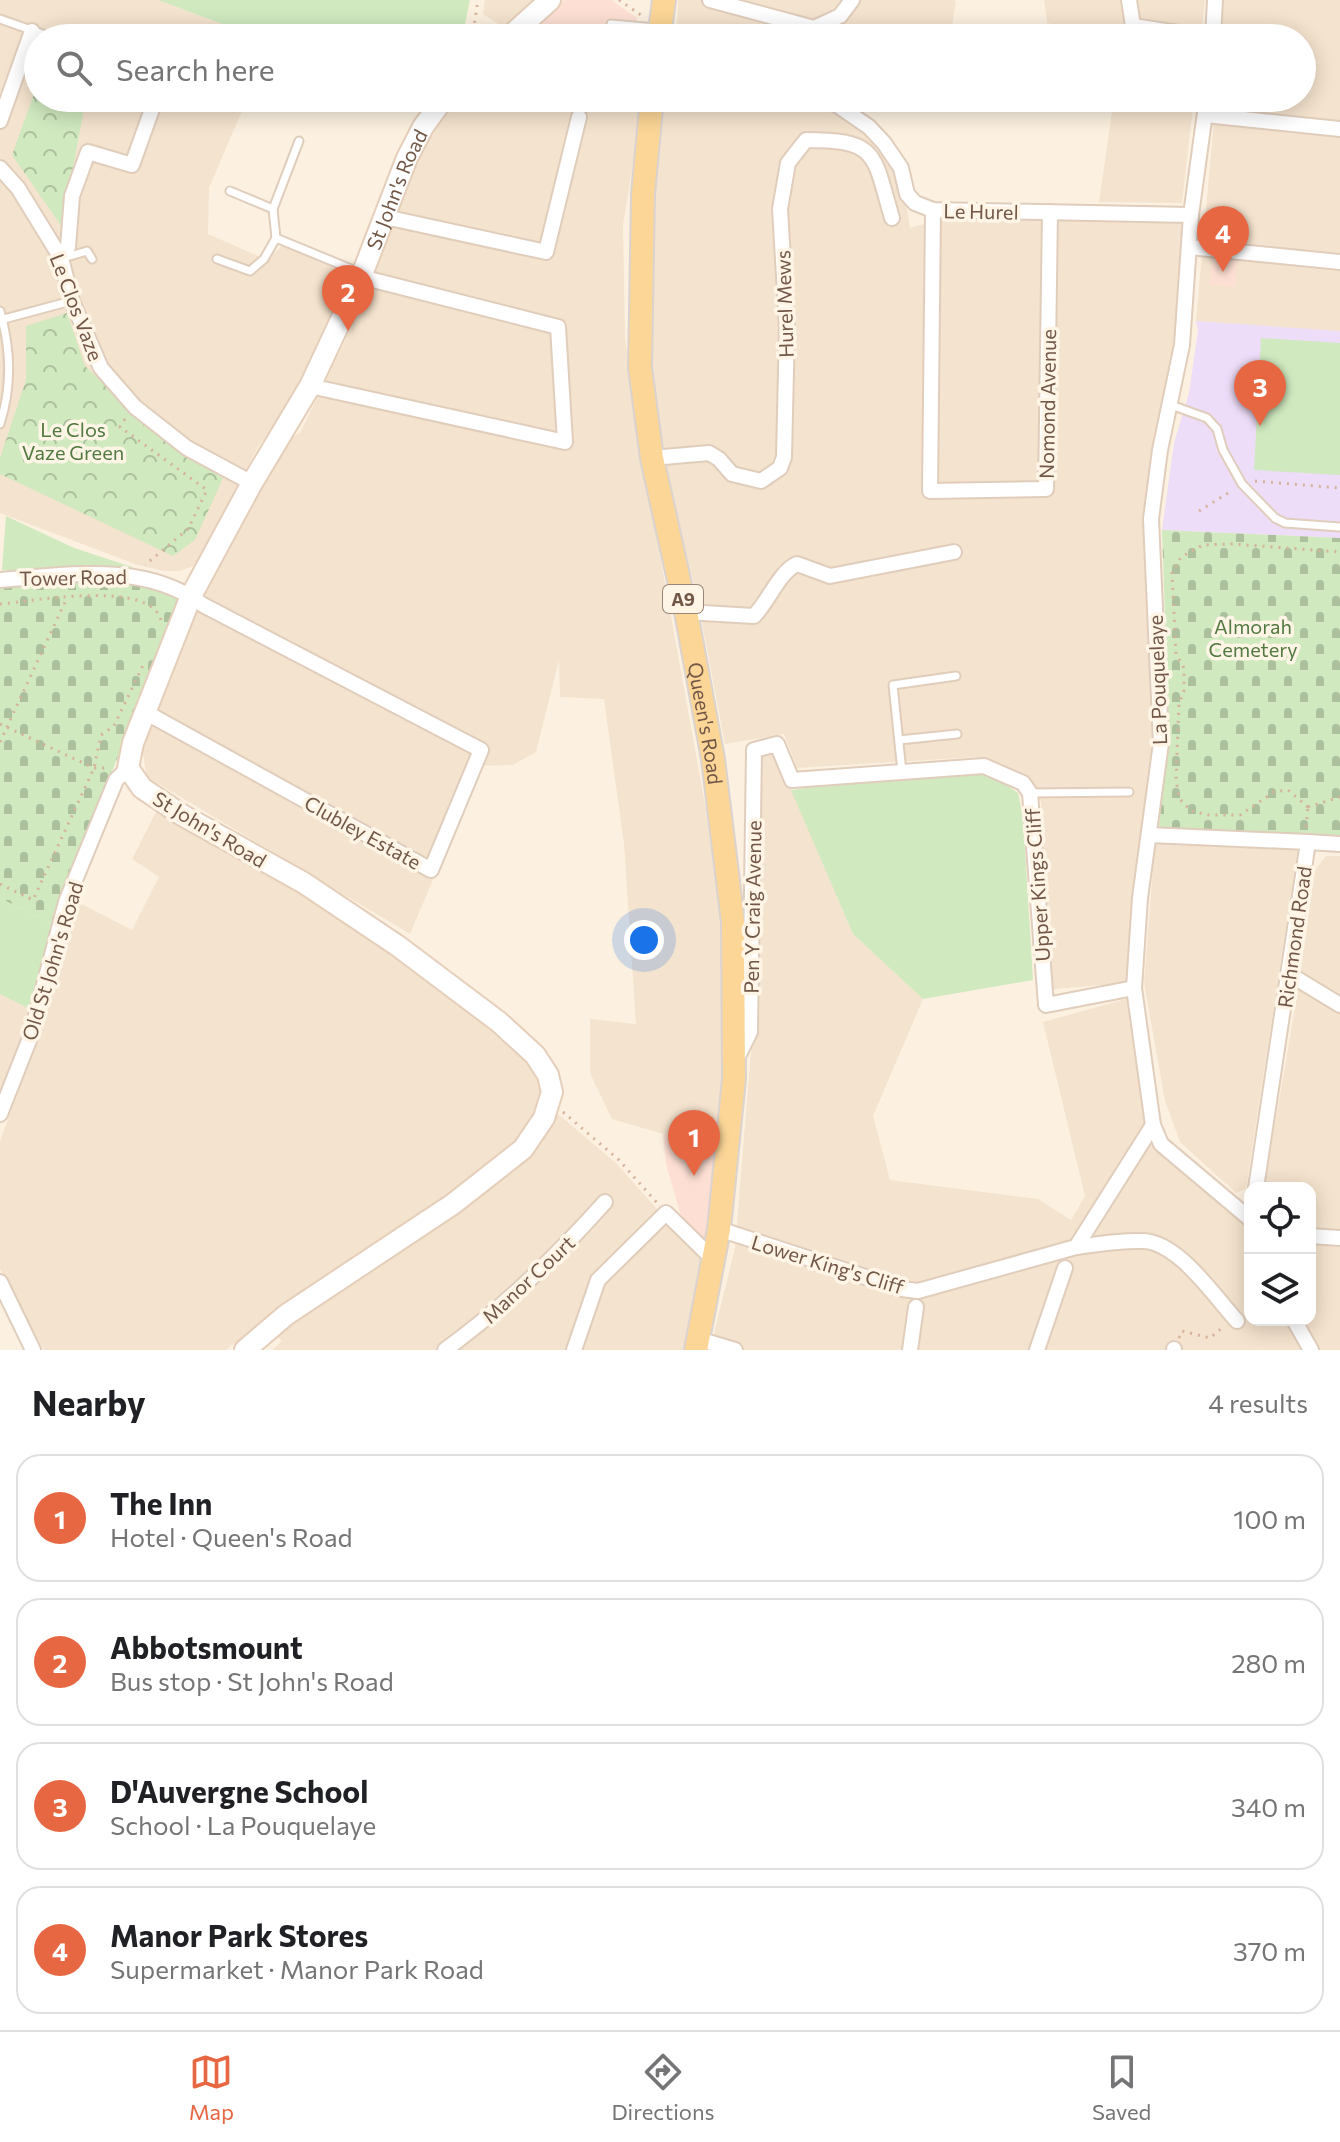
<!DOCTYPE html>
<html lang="en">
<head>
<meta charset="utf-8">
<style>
  :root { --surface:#fff; --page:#f6f6f6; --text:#202124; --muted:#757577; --line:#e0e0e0; --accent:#e86743 }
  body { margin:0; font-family:Commissioner,sans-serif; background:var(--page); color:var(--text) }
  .controls { position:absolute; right:24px; bottom:24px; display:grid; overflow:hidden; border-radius:16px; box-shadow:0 4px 20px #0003 }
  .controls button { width:72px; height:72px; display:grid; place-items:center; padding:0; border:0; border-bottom:2px solid var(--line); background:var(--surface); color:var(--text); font:40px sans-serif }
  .you { position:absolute; left:644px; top:940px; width:28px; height:28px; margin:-20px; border:6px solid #fff; border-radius:50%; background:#1a73e8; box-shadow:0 0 0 12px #1a73e833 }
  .badge { display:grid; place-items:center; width:52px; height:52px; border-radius:50%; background:var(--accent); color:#fff; font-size:26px; font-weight:700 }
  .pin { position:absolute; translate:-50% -66px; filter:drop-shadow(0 2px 4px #0008) }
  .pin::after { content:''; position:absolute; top:42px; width:28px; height:24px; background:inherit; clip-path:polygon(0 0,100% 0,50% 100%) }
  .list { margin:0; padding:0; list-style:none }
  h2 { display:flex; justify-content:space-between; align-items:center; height:104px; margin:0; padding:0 32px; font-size:34px }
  h2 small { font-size:26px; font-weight:400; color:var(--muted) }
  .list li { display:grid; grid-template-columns:52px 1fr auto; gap:24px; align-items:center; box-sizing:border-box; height:128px; margin:0 16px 16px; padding:0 16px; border:2px solid var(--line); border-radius:24px }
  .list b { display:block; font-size:30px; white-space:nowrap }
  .list p { margin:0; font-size:26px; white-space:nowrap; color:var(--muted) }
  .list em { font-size:26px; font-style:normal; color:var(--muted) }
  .icon { flex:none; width:44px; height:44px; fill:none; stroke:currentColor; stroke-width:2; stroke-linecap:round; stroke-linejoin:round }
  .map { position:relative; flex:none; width:1340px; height:1350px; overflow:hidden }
  .search { position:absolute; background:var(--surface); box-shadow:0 4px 20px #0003; left:24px; right:24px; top:24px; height:88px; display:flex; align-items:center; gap:20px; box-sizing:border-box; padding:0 28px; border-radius:44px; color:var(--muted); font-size:30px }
  .sheet { height:680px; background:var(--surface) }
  nav { display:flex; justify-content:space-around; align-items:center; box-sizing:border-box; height:112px; border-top:2px solid var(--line); background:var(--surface); font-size:22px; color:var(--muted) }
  nav a { display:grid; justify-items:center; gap:4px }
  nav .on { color:var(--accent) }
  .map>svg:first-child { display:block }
</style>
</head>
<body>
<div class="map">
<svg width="1340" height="1350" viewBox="0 0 1340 1350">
  <defs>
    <pattern id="cemetery-stones" width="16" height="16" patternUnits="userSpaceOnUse" patternTransform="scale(2)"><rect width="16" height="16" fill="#d0e9bf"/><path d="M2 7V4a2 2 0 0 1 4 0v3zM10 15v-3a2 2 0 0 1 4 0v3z" fill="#adc09d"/></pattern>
    <pattern id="park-crowns" width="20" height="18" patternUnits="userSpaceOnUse" patternTransform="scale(2)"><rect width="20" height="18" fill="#d0e9bf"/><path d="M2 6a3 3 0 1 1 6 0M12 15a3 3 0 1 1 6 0" fill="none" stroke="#adc09d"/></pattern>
  </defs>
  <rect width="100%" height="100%" fill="#fcf1e0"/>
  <g fill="#f4e3ce">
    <polygon points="0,0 158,0 260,38 38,38 38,98 240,98 242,111 209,188 208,234 258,256 259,267 283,245 350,275 343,283 301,386 258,447 195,565 181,571 164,571 138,565 0,513"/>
    <polygon points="485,0 541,0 509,31 483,14"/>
    <polygon points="678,0 953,0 956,1 950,38 689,38 677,30"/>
    <polygon points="1044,0 1205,0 1201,38 1113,38 1047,23"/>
    <polygon points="1224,0 1340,0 1340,333 1196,321 1216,98 1302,98 1302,38 1221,38"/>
    <polygon points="458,98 531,98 642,109 623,225 625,337 639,439 706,810 723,942 722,1078 718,1134 663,1134 612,1119 590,1073 590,1019 636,1024 624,844 604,699 560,697 559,660 536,752 513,765 481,766 410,934 147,777 142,749 201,594 288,439 300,433 343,345 391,231 419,154"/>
    <polygon points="665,98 822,98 851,120 891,164 907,208 910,228 945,218 1114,217 1178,221 1186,228 1176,330 1156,439 1155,740 1129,981 1126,983 1053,989 1048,982 1041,802 1026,778 976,757 797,768 784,734 725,744 697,597 666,473 652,374 649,303 652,215"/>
    <polygon points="1114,98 1194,98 1182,203 1099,202"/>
    <polygon points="775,751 853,934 923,999 873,1116 890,1180 1038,1199 1071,1220 1085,1196 1043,1022 1130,998 1153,1147 1243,1220 1250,1237 1250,1320 1289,1320 1306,1350 710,1350 735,1248 751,1051 759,1032 762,762 763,753"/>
    <polygon points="157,810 179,825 295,888 461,1003 530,1060 544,1086 542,1105 522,1136 447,1199 377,1248 313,1283 226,1350 44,1350 0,1269 0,1141 39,1036 74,900 132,930 159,877 132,859"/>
    <polygon points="1155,842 1298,848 1246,1189 1236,1193 1180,1142 1165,1101 1144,983"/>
    <polygon points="1326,856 1340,856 1340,1350 1320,1350 1302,1320 1310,1320 1310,1188 1264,1188 1296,1002 1315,870"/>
    <polygon points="0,994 32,1010 0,1099"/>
    <polygon points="558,1114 616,1163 658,1210 589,1279 593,1284 570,1350 272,1350 282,1341 276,1335 281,1330 529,1156"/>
    <polygon points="667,1220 704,1256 683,1350 579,1350 600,1289"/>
  </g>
  <g fill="#fddfd3">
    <polygon points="564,0 611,0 637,18 636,38 522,38"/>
    <polygon points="1213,253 1237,255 1235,287 1209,285"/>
    <polygon points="663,1134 718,1134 708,1239 697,1237 684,1227 666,1164"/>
  </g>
  <polygon fill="#eeddf8" points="1196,321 1340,331 1340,538 1162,530 1174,443 1189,393 1198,330"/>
  <g fill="#d0e9bf">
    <polygon points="158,0 470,0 462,38 260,38"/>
    <polygon points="1261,338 1340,343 1340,475 1254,470"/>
    <polygon points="6,516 74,548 132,567 130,572 2,570"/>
    <polygon points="979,774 999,780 1018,793 1023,817 1033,980 923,999 853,934 791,790 858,781"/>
    <polygon points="0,898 52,924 32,1010 0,994"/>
  </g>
  <g fill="url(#cemetery-stones)">
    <polygon points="1162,530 1340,538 1340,838 1163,830 1159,825 1169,738"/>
    <polygon points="95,581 136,583 180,599 52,924 0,898 0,587"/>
  </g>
  <g fill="url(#park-crowns)">
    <polygon points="38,83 38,98 86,98 62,227 12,155"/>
    <polygon points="67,313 85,366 142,421 176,448 223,478 195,540 173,556 0,474 0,458 26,380 26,326"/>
  </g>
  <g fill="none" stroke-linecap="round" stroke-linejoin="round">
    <g stroke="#e0cdbc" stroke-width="11">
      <g id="lane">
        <polyline points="0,19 54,38"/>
        <polyline points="611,24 656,28"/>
        <polyline points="230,191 273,209 276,238"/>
        <polyline points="273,209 299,141"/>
        <polyline points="63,258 87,251 92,259"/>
        <polyline points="217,259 250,271 264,259 276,238 361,273"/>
        <path d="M0,311C11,349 12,387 0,424"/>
        <polyline points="0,320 71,301"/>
        <polyline points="1171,405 1207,418 1217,429 1223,450 1242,484 1275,518 1285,523 1340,527"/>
        <polyline points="899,740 957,734"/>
        <polyline points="902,772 893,685 956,676"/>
        <polyline points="1031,793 1129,792"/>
      </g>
    </g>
    <g stroke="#e0cdbc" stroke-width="18">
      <g id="street">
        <polyline points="710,0 814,28 840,16 852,0"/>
        <polyline points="1129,0 1133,26 1210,38"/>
        <polyline points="1213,38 1215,0"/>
        <polyline points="827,98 869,127 884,143 901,168 907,194 915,203 933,210 1191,215"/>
        <polyline points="1207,98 1191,215 1182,345 1160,450 1151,519 1161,743 1140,898 1134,988 1153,1125 1161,1144 1250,1219"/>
        <polyline points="1205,115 1340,129"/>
        <polyline points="0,121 32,31"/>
        <polyline points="0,168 18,188 61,258 72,301 101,368 135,407 187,448 252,483"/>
        <polyline points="933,210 930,491 1046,489 1050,212"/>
        <polyline points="385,217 546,252 579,117"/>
        <polyline points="1189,247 1340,262"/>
        <polyline points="61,258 68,247 72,196 88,152 132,165 156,98"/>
        <polyline points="310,386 565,442 558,327 361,277"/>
        <path d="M652,458L709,453L719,459L732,474L761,481L780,468L784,457L787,327L780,209L788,163L806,140C879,140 873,154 892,218"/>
        <path d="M0,580C68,575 144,561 203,605L481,750L431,870L145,712"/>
        <path d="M686,612L754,616C769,601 779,572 797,564L830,576L954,552"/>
        <polyline points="1149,835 1308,842 1256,1188"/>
        <polyline points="1308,842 1340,844"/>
        <polyline points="1289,974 1340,1005"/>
        <polyline points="738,1056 750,1032 754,750 777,744 792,780 984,766 1023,783 1030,793 1046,1005 1134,988"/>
        <polyline points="0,1114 30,1038 66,902 116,780 128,768"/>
        <polyline points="719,1229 902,1289 918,1291 1076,1247 1153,1125"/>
        <polyline points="1310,1236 1340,1238"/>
        <path d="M1076,1247C1097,1244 1122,1240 1144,1241C1179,1243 1215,1297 1237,1321"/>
        <polyline points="0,1282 33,1350"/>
        <polyline points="1294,1320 1311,1350"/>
        <polyline points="698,1339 735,1350"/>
        <path d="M445,1350C504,1307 556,1257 605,1202"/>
        <polyline points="574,1350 598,1280 666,1213 714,1260"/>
        <polyline points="910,1350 916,1307"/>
        <polyline points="1037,1350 1065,1268"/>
        <polyline points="1174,1350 1174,1349"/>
      </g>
    </g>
    <g stroke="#e5ceba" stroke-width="24">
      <g id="secondary">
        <polyline points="508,38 550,0"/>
        <path id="s1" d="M245,1350L286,1315L453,1204L523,1149L544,1118L552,1092L548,1075L535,1055L499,1022L398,946L304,883L182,815L142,788L128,768L133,743L191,596L252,483L310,386L361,277L407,158L423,127L444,98"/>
      </g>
    </g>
    <g stroke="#dbd3cf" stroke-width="26">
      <g id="primary">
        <polyline points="659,38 664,0"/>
        <path id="s2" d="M652,98L643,194L640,368L652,458L686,612L713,759L733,922L734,1079L719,1229L696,1350"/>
      </g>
    </g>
    <g stroke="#d6b29b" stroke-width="3" stroke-dasharray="2 6" stroke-linecap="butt">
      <polyline points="619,0 641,15"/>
      <polyline points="478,38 474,26 478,0"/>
      <polyline points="125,419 120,427 207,490 188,529 145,565"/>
      <polyline points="1255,481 1340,488"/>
      <polyline points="1199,511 1233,490"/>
      <path d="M0,604C33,601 152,579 161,621"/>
      <polyline points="0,724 94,768 108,768"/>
      <polyline points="0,742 66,600"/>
      <polyline points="1308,807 1288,790 1274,792 1240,815 1209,815 1191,811 1179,798 1176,779 1179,704 1184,690 1184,668 1176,654 1172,573 1181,557 1203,545 1233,544 1340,552"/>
      <polyline points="1308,807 1340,797"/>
      <polyline points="1306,827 1308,807"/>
      <polyline points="0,884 33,900 94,768 101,735 114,726 145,661"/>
      <polyline points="563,1112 619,1160 658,1204"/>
      <polyline points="1179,1338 1182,1331 1210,1338 1222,1328"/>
    </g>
    <use href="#lane" stroke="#fff" stroke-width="7"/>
    <use href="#street" stroke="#fff" stroke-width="14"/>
    <use href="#secondary" stroke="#fff" stroke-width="20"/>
    <use href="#primary" stroke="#fcd697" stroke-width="22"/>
  </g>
  <g text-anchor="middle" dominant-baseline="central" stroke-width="7" stroke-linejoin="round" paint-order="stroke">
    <rect fill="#fff5e6" stroke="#9d8677" stroke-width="2" x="663" y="585" width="40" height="28" rx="6"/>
    <g font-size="18" font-weight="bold" fill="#735747">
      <text x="683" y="599">A9</text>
    </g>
    <g font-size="20" fill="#735747" stroke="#fff5e6">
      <text stroke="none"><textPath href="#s1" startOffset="1590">St John's Road</textPath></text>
      <text transform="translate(981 211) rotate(1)">Le Hurel</text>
      <text transform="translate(784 304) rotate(-92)">Hurel Mews</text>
      <text transform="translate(77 307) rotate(69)">Le Clos Vaze</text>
      <text transform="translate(1047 404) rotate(-89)">Nomond Avenue</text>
      <text transform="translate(73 577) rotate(-1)">Tower Road</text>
      <text transform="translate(1157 680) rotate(-92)">La Pouquelaye</text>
      <text stroke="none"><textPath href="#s2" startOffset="632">Queen's Road</textPath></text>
      <text transform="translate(210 829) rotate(31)">St John's Road</text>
      <text transform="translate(363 832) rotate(29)">Clubley Estate</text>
      <text transform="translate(1037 885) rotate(-94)">Upper Kings Cliff</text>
      <text transform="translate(752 907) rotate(-89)">Pen Y Craig Avenue</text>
      <text transform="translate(1294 937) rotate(-82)">Richmond Road</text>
      <text transform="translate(52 961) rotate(-73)">Old St John's Road</text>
      <text transform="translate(828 1264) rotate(17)">Lower King's Cliff</text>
      <text transform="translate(528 1279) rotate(-43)">Manor Court</text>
    </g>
    <g font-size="20" fill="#517940" stroke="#fff5e6">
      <text x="73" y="429">Le Clos<tspan x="73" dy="23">Vaze Green</tspan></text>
      <text x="1253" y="626">Almorah<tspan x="1253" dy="23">Cemetery</tspan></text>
    </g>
  </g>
</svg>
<div class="controls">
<button><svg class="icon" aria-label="locate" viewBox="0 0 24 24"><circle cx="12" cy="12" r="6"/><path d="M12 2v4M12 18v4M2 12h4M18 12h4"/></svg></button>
<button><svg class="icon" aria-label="layers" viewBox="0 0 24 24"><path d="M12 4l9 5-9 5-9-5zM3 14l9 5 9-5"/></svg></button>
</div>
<div class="you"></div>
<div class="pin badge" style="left:694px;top:1176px">1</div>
<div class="pin badge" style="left:348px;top:331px">2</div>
<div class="pin badge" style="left:1260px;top:426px">3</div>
<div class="pin badge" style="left:1223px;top:272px">4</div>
<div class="search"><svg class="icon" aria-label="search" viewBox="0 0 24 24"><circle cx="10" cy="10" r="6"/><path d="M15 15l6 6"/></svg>Search here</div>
</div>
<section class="sheet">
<h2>Nearby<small>4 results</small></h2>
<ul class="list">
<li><span class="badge">1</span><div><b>The Inn</b><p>Hotel · Queen's Road</p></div><em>100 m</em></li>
<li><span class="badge">2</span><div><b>Abbotsmount</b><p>Bus stop · St John's Road</p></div><em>280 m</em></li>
<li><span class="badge">3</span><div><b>D'Auvergne School</b><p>School · La Pouquelaye</p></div><em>340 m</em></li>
<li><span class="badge">4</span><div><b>Manor Park Stores</b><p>Supermarket · Manor Park Road</p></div><em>370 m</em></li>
</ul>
</section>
<nav>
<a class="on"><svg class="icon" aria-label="map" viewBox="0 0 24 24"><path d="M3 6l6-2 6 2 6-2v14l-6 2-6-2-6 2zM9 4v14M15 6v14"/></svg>Map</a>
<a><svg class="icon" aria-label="directions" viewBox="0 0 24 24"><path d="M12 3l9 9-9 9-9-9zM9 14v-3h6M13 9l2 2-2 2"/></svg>Directions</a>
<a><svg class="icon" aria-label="saved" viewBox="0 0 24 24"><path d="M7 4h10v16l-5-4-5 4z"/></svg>Saved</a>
</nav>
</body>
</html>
